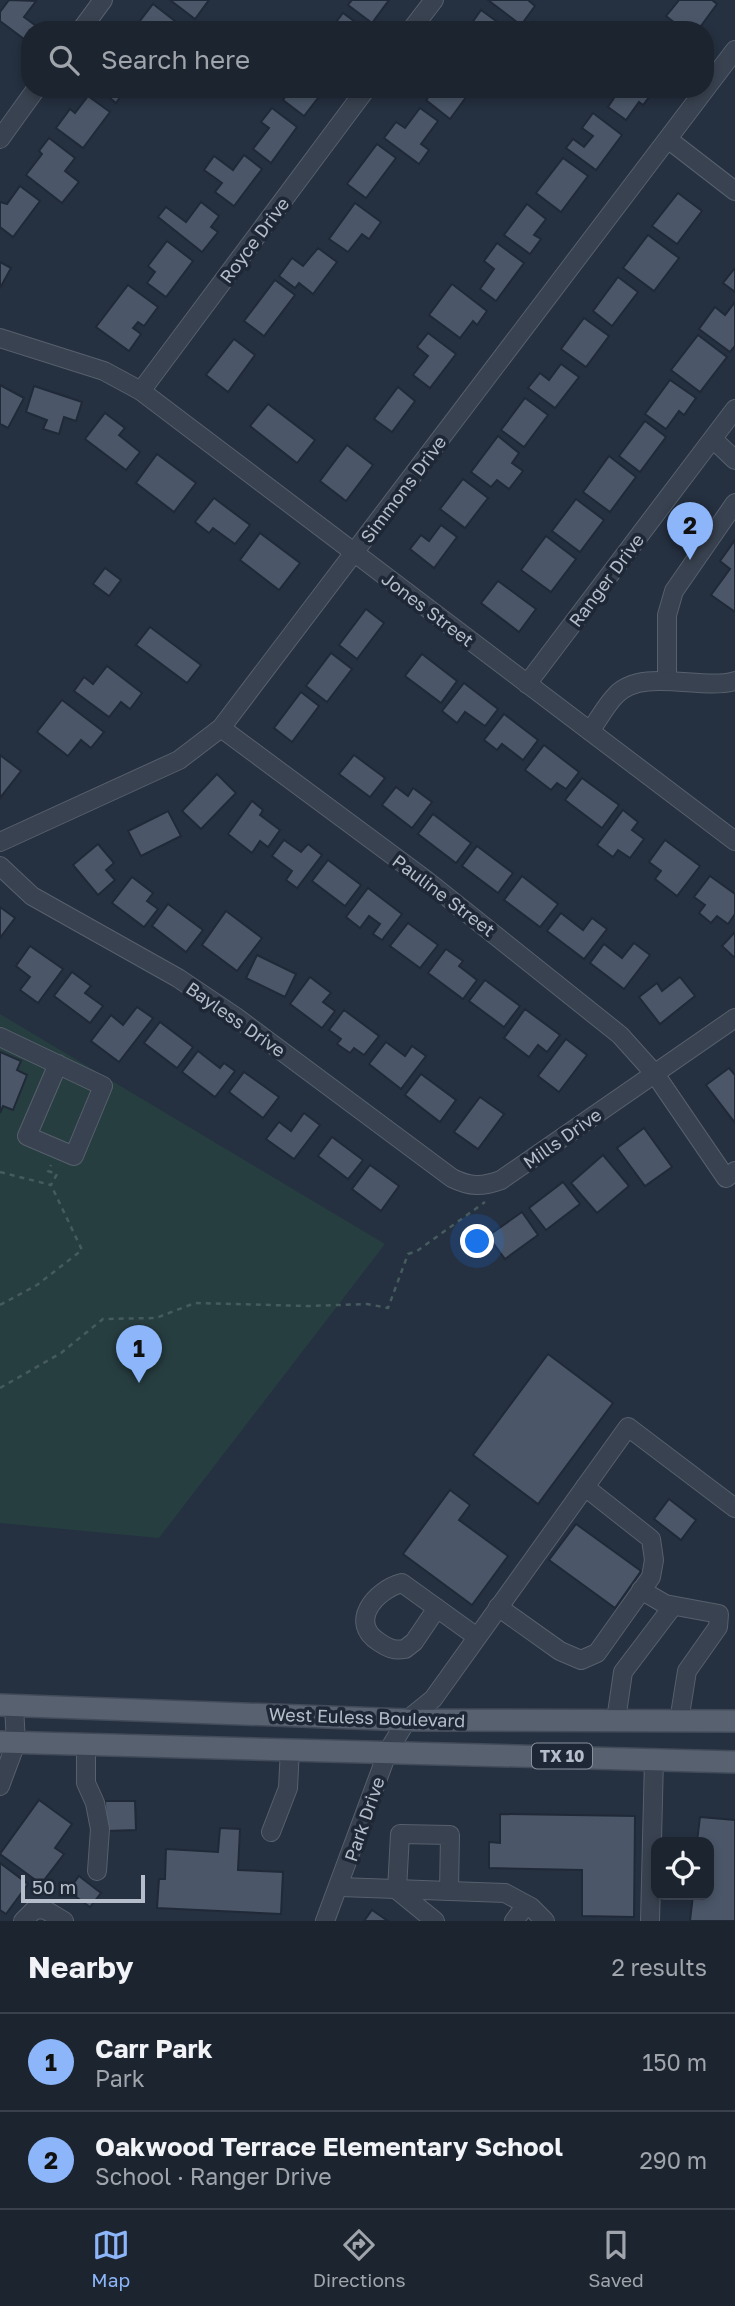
<!DOCTYPE html>
<html lang="en">
<head>
<meta charset="utf-8">
<style>
  :root { --surface:#1c2430; --page:#29303c; --text:#f1f3f6; --muted:#a0a4ab; --line:#3a414c; --accent:#8cb6f9 }
  body { margin:0; font-family:"Golos Text",sans-serif; background:var(--page); color:var(--text) }
  .controls { position:absolute; right:21px; bottom:21px; display:grid; overflow:hidden; border-radius:14px; box-shadow:0 4px 10px #0003 }
  .controls button { width:63px; height:63px; display:grid; place-items:center; padding:0; border:0; border-bottom:2px solid var(--line); background:var(--surface); color:var(--text); font:35px sans-serif }
  .scale { position:absolute; left:21px; bottom:18px; width:124px; box-sizing:border-box; padding-left:7px; border:4px solid #b5bdca; border-top:0; font-size:19px; line-height:24px; white-space:nowrap; color:#b5bdca; -webkit-text-stroke:5px #1e2735; paint-order:stroke }
  .you { position:absolute; left:478px; top:1242px; width:24px; height:24px; margin:-18px; border:5px solid #fff; border-radius:50%; background:#1a73e8; box-shadow:0 0 0 10px #1a73e833 }
  .badge { display:grid; place-items:center; width:46px; height:46px; border-radius:50%; background:var(--accent); color:#111; font-size:23px; font-weight:700 }
  .pin { position:absolute; translate:-50% -58px; filter:drop-shadow(0 2px 4px #0008) }
  .pin::after { content:''; position:absolute; top:37px; width:24px; height:21px; background:inherit; clip-path:polygon(0 0,100% 0,50% 100%) }
  .list { margin:0; padding:0; list-style:none }
  h2 { display:flex; justify-content:space-between; align-items:center; height:91px; margin:0; padding:0 28px; font-size:30px }
  h2 small { font-size:23px; font-weight:400; color:var(--muted) }
  .list li { display:grid; grid-template-columns:46px 1fr auto; gap:21px; align-items:center; box-sizing:border-box; height:98px; padding:0 28px; border-top:2px solid var(--line) }
  .list b { display:block; font-size:26px; white-space:nowrap }
  .list p { margin:0; font-size:23px; white-space:nowrap; color:var(--muted) }
  .list em { font-size:23px; font-style:normal; color:var(--muted) }
  .icon { flex:none; width:38px; height:38px; fill:none; stroke:currentColor; stroke-width:2; stroke-linecap:round; stroke-linejoin:round }
  .map { position:relative; flex:none; width:735px; height:1921px; overflow:hidden }
  .search { position:absolute; background:var(--surface); box-shadow:0 4px 10px #0003; left:21px; right:21px; top:21px; height:77px; display:flex; align-items:center; gap:18px; box-sizing:border-box; padding:0 24px; border-radius:28px; color:var(--muted); font-size:26px }
  .sheet { height:287px; background:var(--surface) }
  nav { display:flex; justify-content:space-around; align-items:center; box-sizing:border-box; height:98px; border-top:2px solid var(--line); background:var(--surface); font-size:19px; color:var(--muted) }
  nav a { display:grid; justify-items:center; gap:4px }
  nav .on { color:var(--accent) }
  .map>svg:first-child { display:block }
</style>
</head>
<body>
<div class="map">
<svg width="735" height="1921" viewBox="0 0 735 1921">
  <rect width="100%" height="100%" fill="#253040"/>
  <polygon fill="#273e41" points="0,1014 385,1244 159,1538 0,1523"/>
  <g fill="#4b5769" stroke="#202937" stroke-width="2">
    <polygon points="9,0 36,1 24,17 39,28 30,30 28,42 0,21 0,12"/>
    <polygon points="170,0 209,0 195,19"/>
    <polygon points="352,0 389,0 372,23 348,5"/>
    <polygon points="488,0 528,0 535,6 521,25"/>
    <polygon points="679,0 712,0 717,4 698,30 684,30 666,16"/>
    <polygon points="153,4 180,25 176,30 133,30"/>
    <polygon points="481,10 507,29 507,30 467,30"/>
    <polygon points="343,13 366,30 330,30"/>
    <polygon points="99,89 126,89 116,103"/>
    <polygon points="291,89 325,89 304,116 283,100"/>
    <polygon points="435,89 472,89 450,119 426,100"/>
    <polygon points="650,89 653,92 643,105 639,102 626,120 608,107 620,89"/>
    <polygon points="88,96 110,112 83,148 56,128 70,109 75,113"/>
    <polygon points="272,108 297,127 271,163 253,149 269,128 261,122"/>
    <polygon points="420,108 438,121 421,144 429,150 419,164 384,138 396,122 405,128"/>
    <polygon points="593,113 622,135 596,170 566,148 573,139 584,147 593,136 582,128"/>
    <polygon points="49,138 75,158 65,171 79,182 62,203 26,175 42,154 39,151"/>
    <polygon points="377,144 396,158 366,198 347,184"/>
    <polygon points="244,155 262,169 234,206 215,192 222,183 204,170 214,156 233,170"/>
    <polygon points="563,158 588,176 561,212 536,193"/>
    <polygon points="20,186 40,201 13,237 0,227 0,202 7,204"/>
    <polygon points="678,193 702,211 677,244 652,226"/>
    <polygon points="201,202 219,216 211,227 218,232 202,252 158,217 166,207 186,222"/>
    <polygon points="355,203 381,222 369,239 362,234 348,252 329,239"/>
    <polygon points="527,204 546,219 534,235 541,239 530,254 504,235"/>
    <polygon points="648,235 679,258 654,291 623,268"/>
    <polygon points="167,241 193,261 166,297 147,283 155,272 148,266"/>
    <polygon points="497,243 524,263 496,301 480,289 494,269 484,261"/>
    <polygon points="318,248 337,262 313,294 299,283 295,288 279,276 292,258 303,266"/>
    <polygon points="0,262 11,268 0,288"/>
    <polygon points="735,268 735,292 723,283"/>
    <polygon points="618,277 638,292 612,326 593,311"/>
    <polygon points="275,280 295,295 264,336 244,321"/>
    <polygon points="452,284 487,311 477,325 473,321 460,338 429,315"/>
    <polygon points="128,285 158,307 144,326 138,322 133,328 141,334 129,351 96,327"/>
    <polygon points="735,302 735,346 730,352 699,329 715,307 725,315"/>
    <polygon points="584,318 609,336 586,367 561,349"/>
    <polygon points="428,333 456,354 430,388 413,375 428,356 417,347"/>
    <polygon points="698,335 727,357 700,392 671,370"/>
    <polygon points="234,339 255,355 228,392 206,375"/>
    <polygon points="561,364 579,377 555,408 528,388 540,373 549,380"/>
    <polygon points="670,380 696,398 684,415 679,411 666,429 645,414"/>
    <polygon points="0,385 24,398 8,428 0,424"/>
    <polygon points="34,386 82,402 76,421 64,417 59,434 43,429 47,420 26,412"/>
    <polygon points="398,387 415,401 392,432 374,419"/>
    <polygon points="525,398 548,415 524,447 501,430"/>
    <polygon points="268,404 315,440 297,463 250,426"/>
    <polygon points="105,413 125,428 119,435 140,452 126,470 85,439"/>
    <polygon points="645,421 666,437 640,472 619,456"/>
    <polygon points="498,436 519,453 512,463 523,471 509,489 497,480 491,487 471,472"/>
    <polygon points="347,445 373,465 346,501 320,481"/>
    <polygon points="157,454 196,483 174,512 136,483"/>
    <polygon points="609,456 636,477 610,512 583,492"/>
    <polygon points="463,479 488,498 465,528 440,509"/>
    <polygon points="214,498 250,525 235,544 213,528 209,533 195,522"/>
    <polygon points="576,499 604,520 580,552 552,531"/>
    <polygon points="441,525 457,537 434,568 410,549 421,535 429,541"/>
    <polygon points="260,533 300,563 279,590 240,560"/>
    <polygon points="546,536 576,559 551,592 521,570"/>
    <polygon points="735,540 735,612 711,595 730,569 720,561"/>
    <polygon points="105,568 121,580 109,596 93,584"/>
    <polygon points="498,581 536,609 519,632 481,603"/>
    <polygon points="366,609 384,623 357,659 339,645"/>
    <polygon points="150,627 201,665 187,683 136,645"/>
    <polygon points="331,653 352,669 327,702 306,686"/>
    <polygon points="422,654 457,681 441,703 405,676"/>
    <polygon points="107,666 142,693 130,709 121,702 109,717 74,691 84,677 93,684"/>
    <polygon points="464,683 498,709 485,726 465,712 457,723 442,711"/>
    <polygon points="301,692 319,706 292,742 274,728"/>
    <polygon points="62,700 104,732 91,748 81,740 68,756 37,732"/>
    <polygon points="504,714 538,740 523,760 502,744 497,750 484,740"/>
    <polygon points="544,745 579,772 566,789 557,783 551,790 525,770"/>
    <polygon points="0,755 21,771 0,798"/>
    <polygon points="354,755 385,778 370,797 339,774"/>
    <polygon points="217,774 236,793 201,829 182,811"/>
    <polygon points="582,778 619,805 602,828 565,800"/>
    <polygon points="396,787 408,796 413,788 432,802 412,828 382,805"/>
    <polygon points="252,801 263,810 260,815 280,830 268,847 260,841 252,853 228,834"/>
    <polygon points="623,810 638,822 632,830 644,839 630,858 618,850 613,857 597,845"/>
    <polygon points="168,811 181,836 141,856 128,831"/>
    <polygon points="433,814 471,843 456,863 418,834"/>
    <polygon points="284,840 301,852 308,844 322,855 297,888 286,880 292,871 272,856"/>
    <polygon points="665,840 700,866 677,896 655,879 661,871 649,862"/>
    <polygon points="98,844 114,863 106,870 115,880 98,895 73,865"/>
    <polygon points="477,846 513,873 498,893 462,866"/>
    <polygon points="328,860 361,885 345,906 312,881"/>
    <polygon points="522,876 558,904 540,927 504,900"/>
    <polygon points="710,876 735,894 735,914 728,924 717,916 711,923 699,913 705,905 694,897"/>
    <polygon points="132,877 153,893 147,901 158,909 144,927 112,903"/>
    <polygon points="368,888 402,914 382,940 373,934 380,924 369,916 360,928 346,917"/>
    <polygon points="168,904 203,930 186,952 152,926"/>
    <polygon points="0,907 15,918 0,938"/>
    <polygon points="226,911 262,938 237,971 202,945"/>
    <polygon points="561,913 583,930 592,918 607,929 584,959 547,931"/>
    <polygon points="408,923 438,945 420,968 390,946"/>
    <polygon points="735,932 735,958 722,946"/>
    <polygon points="634,943 650,955 624,989 590,963 604,944 622,958"/>
    <polygon points="30,946 63,969 38,1003 20,990 30,977 16,966"/>
    <polygon points="446,949 463,961 459,966 477,980 463,999 428,973"/>
    <polygon points="257,955 296,974 285,997 246,978"/>
    <polygon points="72,972 91,986 85,993 103,1006 90,1023 54,996"/>
    <polygon points="310,977 331,993 323,1002 335,1011 322,1028 290,1004"/>
    <polygon points="680,977 695,996 660,1024 639,997 657,983 662,991"/>
    <polygon points="485,980 520,1006 504,1027 469,1001"/>
    <polygon points="137,1007 153,1018 119,1062 91,1041 111,1015 123,1025"/>
    <polygon points="525,1009 560,1035 547,1052 538,1045 529,1057 504,1038"/>
    <polygon points="344,1010 379,1036 364,1055 354,1048 350,1053 337,1044 341,1039 329,1030"/>
    <polygon points="160,1022 193,1047 177,1068 144,1043"/>
    <polygon points="566,1039 587,1055 559,1092 538,1076"/>
    <polygon points="386,1042 405,1056 412,1046 426,1056 401,1089 369,1064"/>
    <polygon points="198,1051 220,1068 224,1063 235,1071 215,1097 182,1072"/>
    <polygon points="0,1052 21,1061 17,1070 27,1075 13,1110 3,1106 0,1113"/>
    <polygon points="729,1068 735,1075 735,1123 706,1085"/>
    <polygon points="244,1072 279,1097 263,1118 229,1092"/>
    <polygon points="421,1074 456,1100 440,1122 405,1095"/>
    <polygon points="480,1097 504,1114 478,1149 454,1132"/>
    <polygon points="304,1113 320,1125 294,1159 266,1139 279,1122 291,1131"/>
    <polygon points="644,1128 672,1167 645,1186 617,1148"/>
    <polygon points="332,1137 363,1160 348,1179 318,1156"/>
    <polygon points="603,1155 629,1186 597,1213 571,1183"/>
    <polygon points="370,1165 399,1186 381,1211 352,1189"/>
    <polygon points="563,1182 580,1204 546,1230 529,1208"/>
    <polygon points="522,1212 538,1235 505,1259 488,1236"/>
    <polygon points="548,1354 613,1403 538,1504 473,1455"/>
    <polygon points="450,1490 470,1505 459,1520 508,1556 472,1605 403,1554"/>
    <polygon points="669,1499 696,1520 681,1540 654,1519"/>
    <polygon points="576,1524 641,1571 615,1608 549,1560"/>
    <polygon points="39,1800 72,1824 55,1848 64,1854 41,1884 0,1854"/>
    <polygon points="105,1801 135,1801 136,1830 106,1831"/>
    <polygon points="500,1814 635,1816 634,1917 582,1916 582,1870 489,1868 489,1842 500,1843"/>
    <polygon points="700,1817 735,1820 735,1921 690,1921 693,1895 709,1895 709,1842 697,1842"/>
    <polygon points="220,1828 240,1829 238,1870 283,1872 281,1914 157,1908 159,1879 165,1879 166,1849 218,1852"/>
    <polygon points="0,1863 28,1884 6,1914 0,1910"/>
    <polygon points="79,1876 101,1893 90,1907 68,1891"/>
    <polygon points="372,1910 388,1921 364,1921"/>
  </g>
  <g fill="none" stroke-linecap="round" stroke-linejoin="round">
    <g stroke="#57606d" stroke-width="20">
      <g id="minor">
        <polyline points="81,30 103,0"/>
        <polyline points="411,30 434,0"/>
        <polyline points="0,139 36,89"/>
        <polyline points="669,140 735,191"/>
        <polyline points="0,338 104,371 141,391 735,841"/>
        <polyline points="141,391 366,89"/>
        <polyline points="713,439 735,460"/>
        <polyline points="667,681 667,615 674,591 735,503"/>
        <polyline points="527,684 735,409"/>
        <polyline points="221,728 426,880 620,1035 655,1074 726,1178 735,1171"/>
        <path d="M590,731C599,719 606,705 616,695C642,667 702,691 735,681"/>
        <polyline points="0,842 179,760 221,728 735,50"/>
        <path d="M0,866L32,896L178,978L236,1017L452,1178C470,1187 482,1187 501,1180L735,1018"/>
        <polyline points="0,1037 103,1086 74,1156 27,1136 58,1064"/>
        <polyline points="641,1590 665,1604 719,1614 718,1627 687,1671 679,1721"/>
        <polyline points="498,1607 560,1651 581,1660 597,1653 651,1577 654,1560 651,1539 585,1487"/>
        <path d="M437,1608L414,1642L405,1649C394,1651 388,1648 379,1642C348,1623 375,1590 402,1583L477,1637"/>
        <polyline points="616,1720 623,1672 673,1606"/>
        <polyline points="86,1744 86,1783 95,1803 100,1829 97,1871"/>
        <polyline points="0,1786 16,1743 14,1706"/>
        <polyline points="271,1832 288,1788 290,1749"/>
        <polyline points="340,1887 505,1893 531,1907 545,1921"/>
        <polyline points="23,1921 34,1910 44,1909 64,1921"/>
        <polyline points="325,1921 388,1751 407,1720 433,1699 628,1427 735,1508"/>
        <polyline points="435,1921 397,1890 400,1834 450,1835 449,1891"/>
        <polyline points="514,1921 526,1905"/>
        <polyline points="650,1921 654,1759"/>
      </g>
    </g>
    <g stroke="#424b59" stroke-width="24">
      <g id="major">
        <polyline points="0,1705 407,1720 735,1721"/>
        <polyline points="0,1742 735,1762"/>
      </g>
    </g>
    <g stroke="#455b5e" stroke-width="2.5" stroke-dasharray="5 5" stroke-linecap="butt">
      <polyline points="0,1172 51,1185 57,1174 48,1171 51,1165"/>
      <polyline points="0,1305 37,1285 82,1250 51,1185"/>
      <polyline points="0,1388 61,1353 103,1319 156,1318 195,1303 309,1306 367,1304 388,1308 408,1254 417,1251 485,1202"/>
    </g>
    <use href="#minor" stroke="#394250" stroke-width="18"/>
    <use href="#major" stroke="#576170" stroke-width="21"/>
  </g>
  <g text-anchor="middle" dominant-baseline="central" stroke-width="7" stroke-linejoin="round" paint-order="stroke">
    <rect fill="#1e2735" stroke="#88909d" stroke-width="2" x="532" y="1743.5" width="60" height="25" rx="5"/>
    <g font-size="16" font-weight="bold" fill="#b5bdca">
      <text x="562" y="1756">TX 10</text>
    </g>
    <g font-size="18" fill="#b5bdca" stroke="#1e2735">
      <text transform="translate(254 240) rotate(-53)">Royce Drive</text>
      <text transform="translate(403 489) rotate(-53)">Simmons Drive</text>
      <text transform="translate(606 580) rotate(-53)">Ranger Drive</text>
      <text transform="translate(428 609) rotate(37)">Jones Street</text>
      <text transform="translate(444 895) rotate(37)">Pauline Street</text>
      <text transform="translate(236 1019) rotate(35)">Bayless Drive</text>
      <text transform="translate(562 1138) rotate(-35)">Mills Drive</text>
      <text transform="translate(367 1717) rotate(2)">West Euless Boulevard</text>
      <text transform="translate(364 1819) rotate(-71)">Park Drive</text>
    </g>
  </g>
</svg>
<div class="controls">
<button><svg class="icon" aria-label="locate" viewBox="0 0 24 24"><circle cx="12" cy="12" r="6"/><path d="M12 2v4M12 18v4M2 12h4M18 12h4"/></svg></button>
</div>
<div class="scale">50 m</div>
<div class="you"></div>
<div class="pin badge" style="left:139px;top:1383px">1</div>
<div class="pin badge" style="left:690px;top:560px">2</div>
<div class="search"><svg class="icon" aria-label="search" viewBox="0 0 24 24"><circle cx="10" cy="10" r="6"/><path d="M15 15l6 6"/></svg>Search here</div>
</div>
<section class="sheet">
<h2>Nearby<small>2 results</small></h2>
<ul class="list">
<li><span class="badge">1</span><div><b>Carr Park</b><p>Park</p></div><em>150 m</em></li>
<li><span class="badge">2</span><div><b>Oakwood Terrace Elementary School</b><p>School · Ranger Drive</p></div><em>290 m</em></li>
</ul>
</section>
<nav>
<a class="on"><svg class="icon" aria-label="map" viewBox="0 0 24 24"><path d="M3 6l6-2 6 2 6-2v14l-6 2-6-2-6 2zM9 4v14M15 6v14"/></svg>Map</a>
<a><svg class="icon" aria-label="directions" viewBox="0 0 24 24"><path d="M12 3l9 9-9 9-9-9zM9 14v-3h6M13 9l2 2-2 2"/></svg>Directions</a>
<a><svg class="icon" aria-label="saved" viewBox="0 0 24 24"><path d="M7 4h10v16l-5-4-5 4z"/></svg>Saved</a>
</nav>
</body>
</html>
